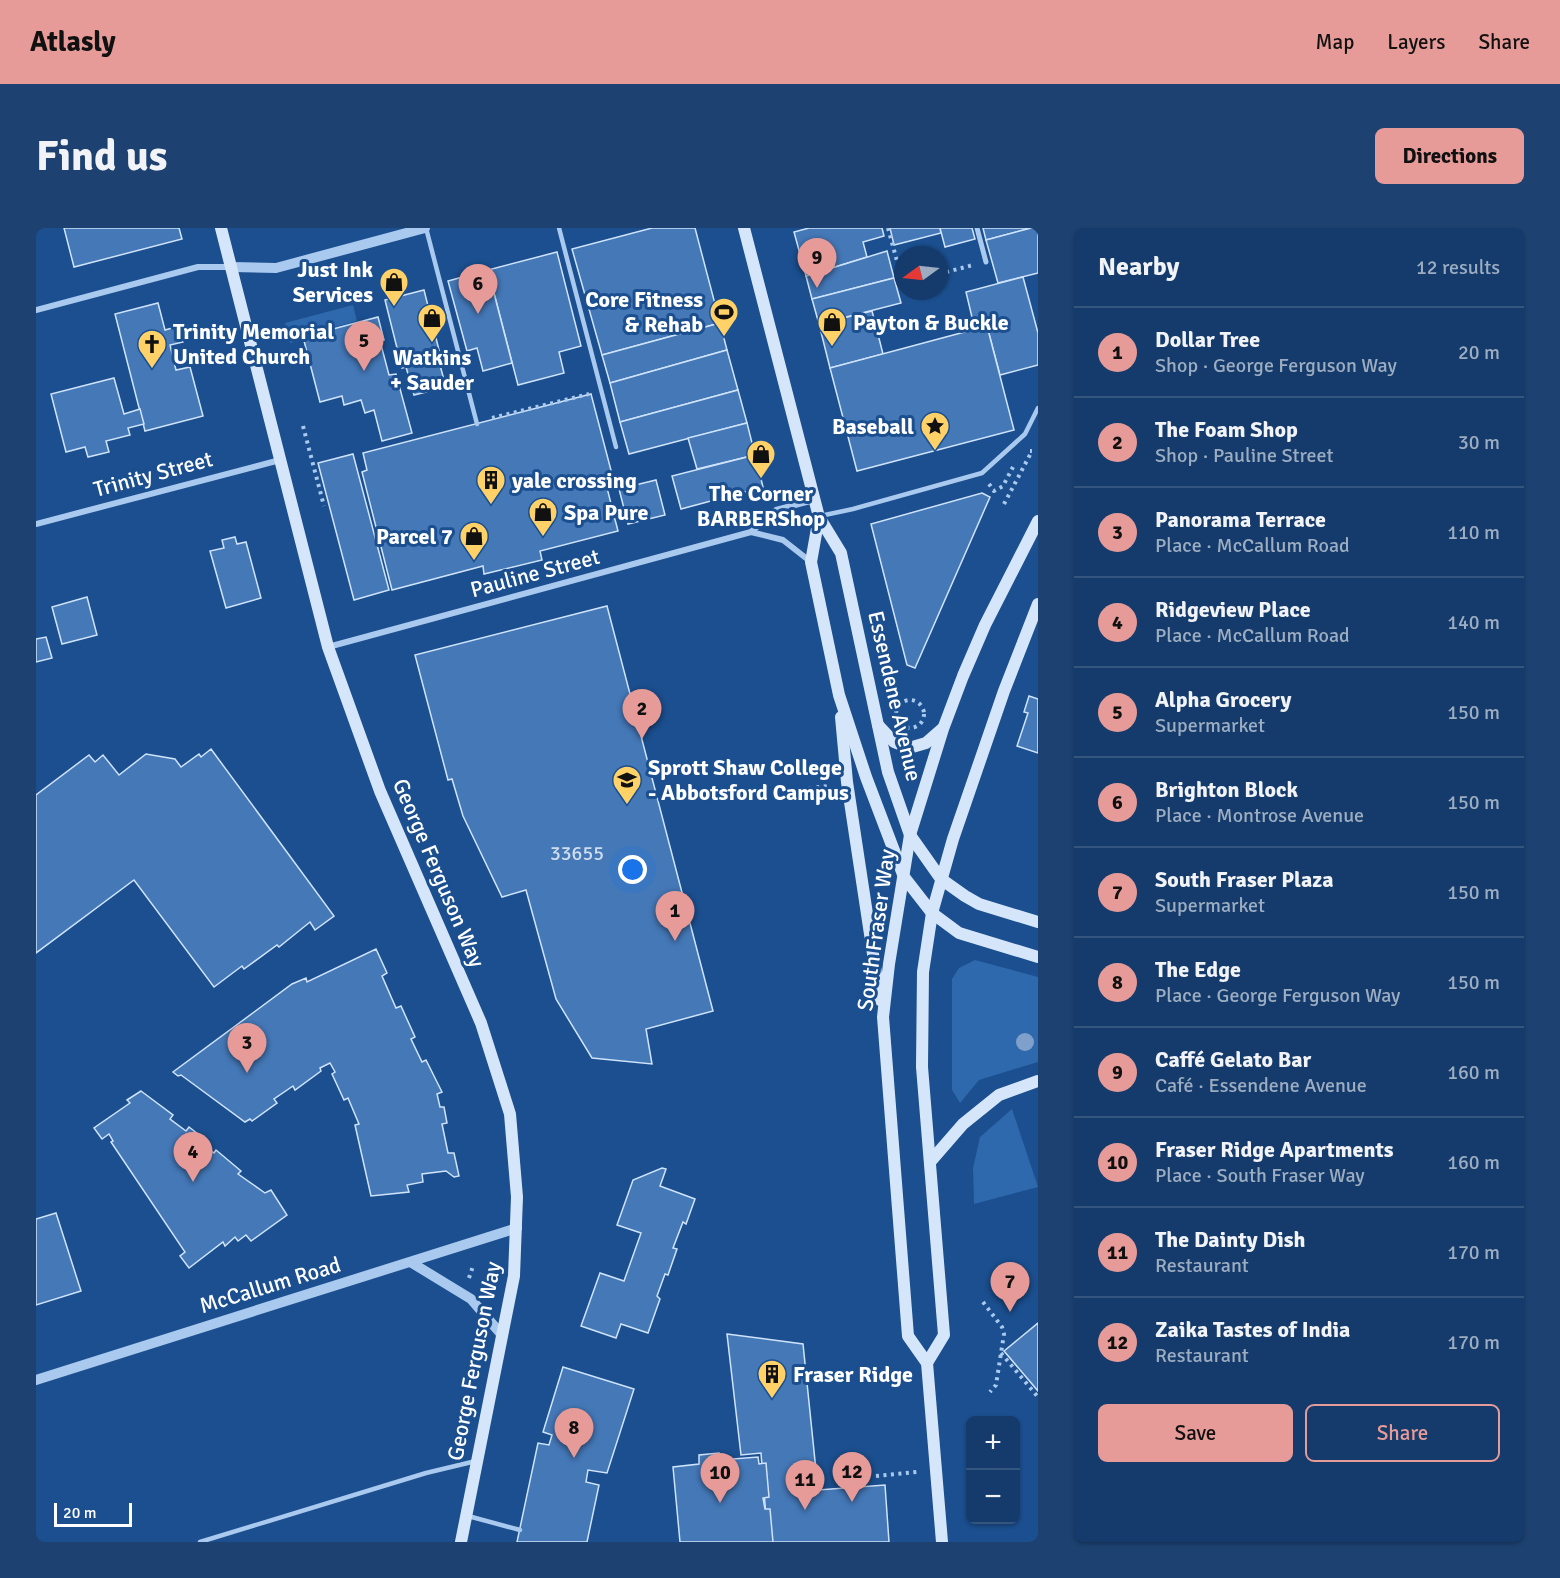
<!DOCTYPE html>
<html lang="en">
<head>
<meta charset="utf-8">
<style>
  :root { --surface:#143b6b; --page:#1d4271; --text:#f1f3f6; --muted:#9dadc1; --line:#33557e; --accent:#e69b98 }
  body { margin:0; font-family:Signika,sans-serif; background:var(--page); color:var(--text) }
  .controls { position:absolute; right:18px; bottom:18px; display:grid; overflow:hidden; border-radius:9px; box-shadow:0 2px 4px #0004 }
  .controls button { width:54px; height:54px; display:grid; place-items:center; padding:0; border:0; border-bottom:2px solid var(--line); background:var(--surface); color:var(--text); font:30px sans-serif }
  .compass { position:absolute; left:858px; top:18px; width:54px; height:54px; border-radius:50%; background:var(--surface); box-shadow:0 2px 4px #0004; rotate:255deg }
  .scale { position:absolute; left:18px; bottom:15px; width:78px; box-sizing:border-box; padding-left:6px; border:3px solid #fff; border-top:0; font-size:16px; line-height:21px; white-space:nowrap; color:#fff; -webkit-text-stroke:4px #1b4f8f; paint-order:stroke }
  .you { position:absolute; left:597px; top:642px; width:21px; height:21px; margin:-15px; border:4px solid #fff; border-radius:50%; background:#1a73e8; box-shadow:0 0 0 9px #1a73e833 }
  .badge { display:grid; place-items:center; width:39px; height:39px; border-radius:50%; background:var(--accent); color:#111; font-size:20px; font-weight:700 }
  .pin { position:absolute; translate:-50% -50px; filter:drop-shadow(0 2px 3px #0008) }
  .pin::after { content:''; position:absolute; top:32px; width:21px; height:18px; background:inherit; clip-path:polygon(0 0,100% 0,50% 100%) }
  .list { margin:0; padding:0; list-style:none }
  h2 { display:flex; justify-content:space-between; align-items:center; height:78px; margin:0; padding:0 24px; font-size:26px }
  h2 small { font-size:20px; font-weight:400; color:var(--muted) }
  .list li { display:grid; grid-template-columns:39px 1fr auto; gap:18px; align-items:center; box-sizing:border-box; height:90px; padding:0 24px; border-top:2px solid var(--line) }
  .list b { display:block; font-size:22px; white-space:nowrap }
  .list p { margin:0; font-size:20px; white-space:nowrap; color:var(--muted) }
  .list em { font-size:20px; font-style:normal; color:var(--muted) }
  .actions { display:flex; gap:12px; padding:18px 24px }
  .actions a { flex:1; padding:14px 0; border:2px solid var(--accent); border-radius:9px; text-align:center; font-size:21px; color:var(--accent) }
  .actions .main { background:var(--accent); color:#111 }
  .map { position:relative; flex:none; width:1002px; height:1314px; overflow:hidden; border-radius:9px }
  header { display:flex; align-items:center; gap:36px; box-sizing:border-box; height:84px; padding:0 30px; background:var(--accent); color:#111 }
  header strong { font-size:28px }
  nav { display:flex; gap:33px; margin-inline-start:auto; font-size:21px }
  .intro { display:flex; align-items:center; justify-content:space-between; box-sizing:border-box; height:144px; padding:0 36px }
  h1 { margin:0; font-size:42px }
  .button { padding:15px 27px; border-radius:9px; background:var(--accent); color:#111; font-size:21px; font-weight:700 }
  main { display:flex; gap:36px; padding:0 36px }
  aside { flex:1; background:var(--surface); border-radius:9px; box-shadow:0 2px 4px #0004 }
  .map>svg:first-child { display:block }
</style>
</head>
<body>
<header>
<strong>Atlasly</strong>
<nav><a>Map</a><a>Layers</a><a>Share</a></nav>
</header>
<div class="intro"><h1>Find us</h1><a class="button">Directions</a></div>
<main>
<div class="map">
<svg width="1002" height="1314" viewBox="0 0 1002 1314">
  <rect width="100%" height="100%" fill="#1b4f8f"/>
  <g fill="#2e69ad">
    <polygon points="317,77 321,93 266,108 267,112 254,115 249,95"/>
    <polygon points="939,732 1002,749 1002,834 943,852 924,875 916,862 916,751 923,740"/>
    <polygon points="976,881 1002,959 938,976 937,940 944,909"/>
  </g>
  <g fill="#4478b7" stroke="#cfe3fa" stroke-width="1.5">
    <polygon points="28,0 143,0 146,11 38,39"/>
    <polygon points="616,0 659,0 684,95 566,127 536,21"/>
    <polygon points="773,0 846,0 848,8 827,14 831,29 770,48 758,4"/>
    <polygon points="854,0 904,0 905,5 858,17"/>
    <polygon points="904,0 936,0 939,11 909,19"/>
    <polygon points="947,0 995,0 950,12"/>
    <polygon points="995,0 1002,0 1002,45 962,55 950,12"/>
    <polygon points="851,23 858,50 776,71 770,48"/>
    <polygon points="521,24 545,118 523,124 528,145 482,157 452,42"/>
    <polygon points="452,42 476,135 447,143 441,120 431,123 412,53"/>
    <polygon points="987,49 1002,105 1002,137 964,147 951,98 939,102 930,64"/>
    <polygon points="858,50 865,75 783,96 776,71"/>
    <polygon points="388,62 405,130 402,130 410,159 378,167 370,139 366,140 349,72"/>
    <polygon points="122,75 129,102 143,98 147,114 134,117 140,142 154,139 167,188 109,203 79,86"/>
    <polygon points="836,83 847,126 794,140 783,96"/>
    <polygon points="342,89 348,112 344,113 353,147 360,146 376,205 346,213 338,182 329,185 325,172 308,177 306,168 284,174 267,109"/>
    <polygon points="684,95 691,122 574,155 566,127"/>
    <polygon points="951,98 978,202 821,243 794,140"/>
    <polygon points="691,122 702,162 584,194 574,155"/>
    <polygon points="78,150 88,186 104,181 108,196 92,200 94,207 70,213 73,224 52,229 49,219 30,224 15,166"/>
    <polygon points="702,162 711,195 593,226 584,194"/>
    <polygon points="555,166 577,250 569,252 582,303 504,323 506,332 448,346 447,338 356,362 326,244 331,242 327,225"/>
    <polygon points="711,195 719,227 661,241 652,210"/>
    <polygon points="317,226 353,362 318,372 282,235"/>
    <polygon points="719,227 727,259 645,281 636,248"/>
    <polygon points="620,252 629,287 592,296 583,261"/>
    <polygon points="946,265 954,269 879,440 871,437 835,296"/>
    <polygon points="199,309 201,316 210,314 225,370 190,380 174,323 188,320 186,312"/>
    <polygon points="51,369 61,407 26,416 16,379"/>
    <polygon points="571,378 677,783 610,801 616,836 556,830 520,771 490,662 466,669 427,588 416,551 412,552 379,427"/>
    <polygon points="10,409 16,430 0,434 0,411"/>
    <polygon points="993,468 1002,471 1002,525 981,518 992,485 988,484"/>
    <polygon points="175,521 298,688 279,702 274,694 243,719 241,717 208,741 206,738 178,759 98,652 0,725 0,567 53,527 59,534 67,527 83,547 110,526 139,531 145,539 163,526 165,529"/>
    <polygon points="340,721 351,745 346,748 360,780 365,778 379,809 375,811 386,834 390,832 406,864 401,866 404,879 408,879 411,895 406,896 412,925 418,925 423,948 418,949 410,943 386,946 387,954 371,957 373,964 335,968 319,897 323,896 312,870 308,872 296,846 299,844 294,835 284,840 285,843 259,862 257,858 238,871 241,875 216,893 214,891 209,894 145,847 142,848 137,844 256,756 270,750 271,754"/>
    <polygon points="105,863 137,887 134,891 150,903 153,899 171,913 167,917 178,925 180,922 205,943 202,946 229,965 235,962 251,987 215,1013 210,1007 202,1013 199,1009 189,1018 187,1014 153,1040 144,1028 149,1024 75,914 77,913 73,906 66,911 58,900 94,875 91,872"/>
    <polygon points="626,940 630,941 624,958 659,971 650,996 647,994 637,1020 641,1021 632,1047 629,1046 621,1068 624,1071 612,1105 585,1096 580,1110 545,1098 564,1045 588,1053 605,1005 581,997 597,952"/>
    <polygon points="20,985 45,1063 0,1077 0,991"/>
    <polygon points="1002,1095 1002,1163 968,1123"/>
    <polygon points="691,1106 767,1116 782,1262 849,1257 853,1314 732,1314 725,1225 705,1227"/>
    <polygon points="527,1139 598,1161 571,1245 552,1242 550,1254 563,1257 551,1314 481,1314 502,1215 513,1217 516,1207 507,1204"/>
    <polygon points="683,1225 684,1232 722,1229 723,1236 730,1235 733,1269 727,1270 729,1281 734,1281 737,1314 644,1314 637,1239 663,1236 663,1227"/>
  </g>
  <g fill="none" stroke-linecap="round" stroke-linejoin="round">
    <g stroke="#a9c9ee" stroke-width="4" stroke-dasharray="3 4.5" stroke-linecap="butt">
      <polyline points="852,0 867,55"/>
      <polyline points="903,46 937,37"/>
      <polyline points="456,190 553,166"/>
      <polyline points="267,198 288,278"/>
      <polyline points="953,256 958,263 967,258 977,239"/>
      <polyline points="968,276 996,223 994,223"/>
      <circle cx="874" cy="486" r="14"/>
      <polyline points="758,562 793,558"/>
      <polyline points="433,1050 437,1038"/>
      <polyline points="947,1074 966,1099 968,1106 960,1157 954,1164"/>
      <polyline points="965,1125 1002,1169"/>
      <polyline points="840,1248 881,1244"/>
    </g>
    <g stroke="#a9c9ee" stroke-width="4.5">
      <polyline points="390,0 441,196"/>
      <polyline points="523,0 580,219"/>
      <polyline points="784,288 817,281 946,245 989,206 1002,180"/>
      <polyline points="432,1288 484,1302"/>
      <polyline points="164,1314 390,1245 440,1233"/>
    </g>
    <polyline stroke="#a9c9ee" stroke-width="5" points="941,0 950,34"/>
    <g stroke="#a9c9ee" stroke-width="6">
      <polyline points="0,82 162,39 195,39"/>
      <polyline points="0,296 244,232"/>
      <polyline points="715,304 747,312 775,334"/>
      <polyline points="292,419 715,304 740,282 778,272"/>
    </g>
    <g stroke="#a9c9ee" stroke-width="10">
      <polyline points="196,39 240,40 389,0"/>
      <polyline points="376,1035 435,1071 465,1106"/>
      <polyline points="0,1152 481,1000"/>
    </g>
    <g stroke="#d6e6fa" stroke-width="12">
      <polyline points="185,0 292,419 344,563 445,795 474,886 481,969 478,1048 425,1314"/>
      <polyline points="708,0 783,289 805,325 852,544 874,607 905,651 929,668 943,676 1002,694"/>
      <polyline points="783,289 775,334 803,467 830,549 868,649 896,685 923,705 1002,729"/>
      <polyline points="805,489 811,554 844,772"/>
      <polyline points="842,497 858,514 873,520 890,515 906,501"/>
      <polyline points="894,934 927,896 963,867 1002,853"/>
      <polyline points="891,1135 908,1107 886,839 887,744 896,685 917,611 968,463 1002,376"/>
      <polyline points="906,1314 891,1135 872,1108 847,789 853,736 874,607 907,501 927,448 949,397 1002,293"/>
    </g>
  </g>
  <circle fill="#7ea0ca" cx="989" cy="814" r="9"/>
  <defs>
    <g id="shop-pin" transform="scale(1.5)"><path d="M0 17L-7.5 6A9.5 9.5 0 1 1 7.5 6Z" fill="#ffd166" stroke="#1b4f8f"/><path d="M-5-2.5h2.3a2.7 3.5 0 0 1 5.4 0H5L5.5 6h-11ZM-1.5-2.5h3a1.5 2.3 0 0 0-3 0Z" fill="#111"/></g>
    <g id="stadium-pin" transform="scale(1.5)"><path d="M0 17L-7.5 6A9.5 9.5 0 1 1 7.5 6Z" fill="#ffd166" stroke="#1b4f8f"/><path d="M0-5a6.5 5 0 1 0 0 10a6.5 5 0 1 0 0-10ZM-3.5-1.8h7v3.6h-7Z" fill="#111"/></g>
    <g id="church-pin" transform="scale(1.5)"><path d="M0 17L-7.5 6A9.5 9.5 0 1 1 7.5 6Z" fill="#ffd166" stroke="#1b4f8f"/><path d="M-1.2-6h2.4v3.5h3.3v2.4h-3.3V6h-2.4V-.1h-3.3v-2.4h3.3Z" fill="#111"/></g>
    <g id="sight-pin" transform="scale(1.5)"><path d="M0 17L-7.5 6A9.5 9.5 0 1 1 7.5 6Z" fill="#ffd166" stroke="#1b4f8f"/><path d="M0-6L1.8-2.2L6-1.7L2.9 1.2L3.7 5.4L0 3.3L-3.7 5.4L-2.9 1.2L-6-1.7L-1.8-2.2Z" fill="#111"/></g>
    <g id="building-pin" transform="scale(1.5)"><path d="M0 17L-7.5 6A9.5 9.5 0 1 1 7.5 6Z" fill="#ffd166" stroke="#1b4f8f"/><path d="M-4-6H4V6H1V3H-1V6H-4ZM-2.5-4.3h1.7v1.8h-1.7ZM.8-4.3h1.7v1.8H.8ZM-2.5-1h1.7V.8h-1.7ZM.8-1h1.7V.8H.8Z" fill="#111"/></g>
    <g id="university-pin" transform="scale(1.5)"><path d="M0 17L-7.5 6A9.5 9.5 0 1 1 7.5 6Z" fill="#ffd166" stroke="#1b4f8f"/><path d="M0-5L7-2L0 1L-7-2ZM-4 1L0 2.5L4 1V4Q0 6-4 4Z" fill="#111"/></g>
  </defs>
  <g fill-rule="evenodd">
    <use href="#shop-pin" x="358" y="54"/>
    <use href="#stadium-pin" x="688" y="84"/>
    <use href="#shop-pin" x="396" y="90"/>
    <use href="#shop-pin" x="796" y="94"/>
    <use href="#church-pin" x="116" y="116"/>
    <use href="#sight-pin" x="899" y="198"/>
    <use href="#shop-pin" x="725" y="226"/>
    <use href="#building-pin" x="455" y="252"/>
    <use href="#shop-pin" x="507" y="284"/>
    <use href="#shop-pin" x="438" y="308"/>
    <use href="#university-pin" x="591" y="552"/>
    <use href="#building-pin" x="736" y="1146"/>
  </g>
  <g text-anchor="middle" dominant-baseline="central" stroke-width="6" stroke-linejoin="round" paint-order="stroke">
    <g font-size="20" fill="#d0dded">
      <text x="541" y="625">33655</text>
    </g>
    <g font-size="22" font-weight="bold" fill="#fff" stroke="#1b4f8f" text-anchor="start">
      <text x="337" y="41" text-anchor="end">Just Ink<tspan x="337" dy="25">Services</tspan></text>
      <text x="667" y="71" text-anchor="end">Core Fitness<tspan x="667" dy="25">&amp; Rehab</tspan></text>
      <text x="817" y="94">Payton &amp; Buckle</text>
      <text x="137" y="103">Trinity Memorial<tspan x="137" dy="25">United Church</tspan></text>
      <text x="396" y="129" text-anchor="middle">Watkins<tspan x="396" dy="25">+ Sauder</tspan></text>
      <text x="878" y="198" text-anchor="end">Baseball</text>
      <text x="476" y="252">yale crossing</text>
      <text x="725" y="265" text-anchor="middle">The Corner<tspan x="725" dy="25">BARBERShop</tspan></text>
      <text x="528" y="284">Spa Pure</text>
      <text x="417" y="308" text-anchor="end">Parcel 7</text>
      <text x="612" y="539">Sprott Shaw College<tspan x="612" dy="25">- Abbotsford Campus</tspan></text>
      <text x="757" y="1146">Fraser Ridge</text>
    </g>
    <g font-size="22" fill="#fff" stroke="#1b4f8f">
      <text transform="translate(117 246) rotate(-15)">Trinity Street</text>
      <text transform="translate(499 345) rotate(-15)">Pauline Street</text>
      <text transform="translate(859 468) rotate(77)">Essendene Avenue</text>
      <text transform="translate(403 645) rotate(67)">George Ferguson Way</text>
      <text transform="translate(840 702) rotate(-82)">South Fraser Way</text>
      <text transform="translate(234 1057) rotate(-17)">McCallum Road</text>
      <text transform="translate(438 1133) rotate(-79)">George Ferguson Way</text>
    </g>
  </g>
</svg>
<div class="controls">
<button>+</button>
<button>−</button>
</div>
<svg class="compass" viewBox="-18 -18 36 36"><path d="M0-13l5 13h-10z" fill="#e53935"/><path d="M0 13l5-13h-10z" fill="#9dadc1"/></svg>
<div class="scale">20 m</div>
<div class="you"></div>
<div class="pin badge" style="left:639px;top:713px">1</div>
<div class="pin badge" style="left:606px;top:511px">2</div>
<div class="pin badge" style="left:211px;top:845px">3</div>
<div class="pin badge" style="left:157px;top:954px">4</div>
<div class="pin badge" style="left:328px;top:143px">5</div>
<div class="pin badge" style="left:442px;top:86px">6</div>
<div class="pin badge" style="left:974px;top:1084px">7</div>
<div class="pin badge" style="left:538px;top:1230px">8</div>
<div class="pin badge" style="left:781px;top:60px">9</div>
<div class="pin badge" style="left:684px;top:1275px">10</div>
<div class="pin badge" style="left:769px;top:1282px">11</div>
<div class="pin badge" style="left:816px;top:1274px">12</div>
</div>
<aside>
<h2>Nearby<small>12 results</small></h2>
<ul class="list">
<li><span class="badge">1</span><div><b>Dollar Tree</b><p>Shop · George Ferguson Way</p></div><em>20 m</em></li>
<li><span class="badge">2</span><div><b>The Foam Shop</b><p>Shop · Pauline Street</p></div><em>30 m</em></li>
<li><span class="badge">3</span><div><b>Panorama Terrace</b><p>Place · McCallum Road</p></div><em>110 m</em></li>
<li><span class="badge">4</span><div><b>Ridgeview Place</b><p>Place · McCallum Road</p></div><em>140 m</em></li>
<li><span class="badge">5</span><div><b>Alpha Grocery</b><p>Supermarket</p></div><em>150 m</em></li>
<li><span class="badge">6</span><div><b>Brighton Block</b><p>Place · Montrose Avenue</p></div><em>150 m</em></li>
<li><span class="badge">7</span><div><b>South Fraser Plaza</b><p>Supermarket</p></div><em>150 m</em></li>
<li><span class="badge">8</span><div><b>The Edge</b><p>Place · George Ferguson Way</p></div><em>150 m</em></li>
<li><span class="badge">9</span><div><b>Caffé Gelato Bar</b><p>Café · Essendene Avenue</p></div><em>160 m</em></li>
<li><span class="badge">10</span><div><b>Fraser Ridge Apartments</b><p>Place · South Fraser Way</p></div><em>160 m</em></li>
<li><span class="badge">11</span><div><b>The Dainty Dish</b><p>Restaurant</p></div><em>170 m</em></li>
<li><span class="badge">12</span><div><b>Zaika Tastes of India</b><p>Restaurant</p></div><em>170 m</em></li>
</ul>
<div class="actions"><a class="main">Save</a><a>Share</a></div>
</aside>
</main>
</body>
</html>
